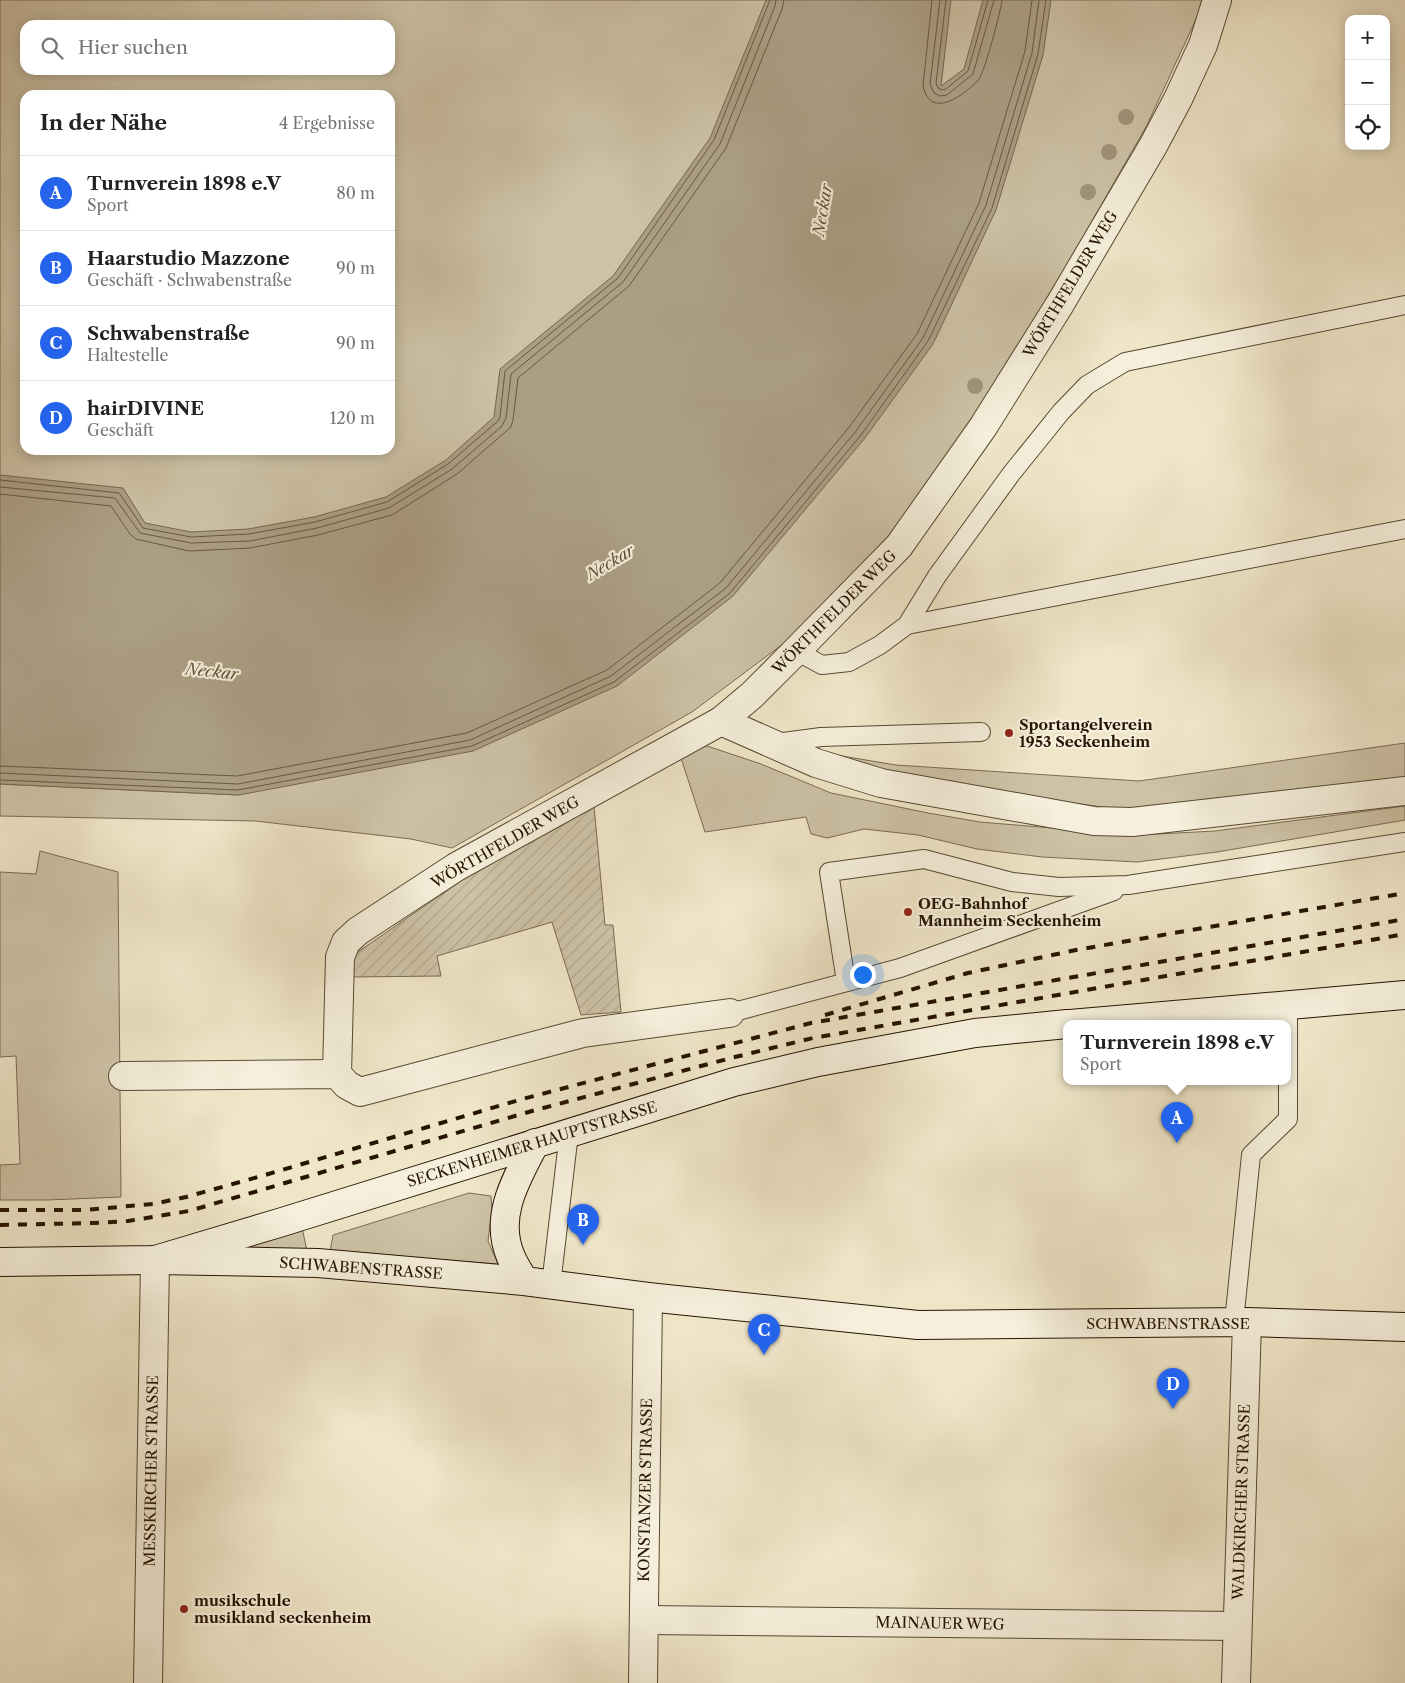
<!DOCTYPE html>
<html lang="de">
<head>
<meta charset="utf-8">
<style>
  :root { --surface:#fff; --page:#f2f2f2; --text:#222; --muted:#767676; --line:#e0e0e0; --accent:#2563eb }
  body { margin:0; font-family:"Libre Caslon Text",serif; background:var(--page); color:var(--text) }
  .controls { position:absolute; right:15px; top:15px; display:grid; overflow:hidden; border-radius:10px; box-shadow:0 2px 12px #0003 }
  .controls button { width:45px; height:45px; display:grid; place-items:center; padding:0; border:0; border-bottom:1px solid var(--line); background:var(--surface); color:var(--text); font:25px sans-serif }
  .you { position:absolute; left:862px; top:974px; width:18px; height:18px; margin:-12px; border:4px solid #fff; border-radius:50%; background:#1a73e8; box-shadow:0 0 0 8px #1a73e833 }
  .badge { display:grid; place-items:center; width:32px; height:32px; border-radius:50%; background:var(--accent); color:#fff; font-size:16px; font-weight:700 }
  .pin { position:absolute; translate:-50% -41px; filter:drop-shadow(0 1px 2px #0008) }
  .pin::after { content:''; position:absolute; top:26px; width:18px; height:15px; background:inherit; clip-path:polygon(0 0,100% 0,50% 100%) }
  .popup { position:absolute; left:1063px; top:1020px; width:228px; height:65px; box-sizing:border-box; display:grid; place-content:center; border-radius:10px; background:var(--surface); filter:drop-shadow(0 1px 4px #0005); font-size:16px; white-space:nowrap; color:var(--muted) }
  .popup b { font-size:19px; color:var(--text) }
  .popup::after { content:''; position:absolute; left:50%; top:100%; margin-left:-10px; border:10px solid transparent; border-top-color:var(--surface) }
  .list { margin:0; padding:0; list-style:none }
  h2 { display:flex; justify-content:space-between; align-items:center; height:65px; margin:0; padding:0 20px; font-size:21px }
  h2 small { font-size:16px; font-weight:400; color:var(--muted) }
  .list li { display:grid; grid-template-columns:32px 1fr auto; gap:15px; align-items:center; box-sizing:border-box; height:75px; padding:0 20px; border-top:1px solid var(--line) }
  .list b { display:block; font-size:19px; white-space:nowrap }
  .list p { margin:0; font-size:16px; white-space:nowrap; color:var(--muted) }
  .list em { font-size:16px; font-style:normal; color:var(--muted) }
  .icon { flex:none; width:28px; height:28px; fill:none; stroke:currentColor; stroke-width:2; stroke-linecap:round; stroke-linejoin:round }
  .map { position:relative; flex:none; width:1405px; height:1683px; overflow:hidden }
  .search { position:absolute; background:var(--surface); box-shadow:0 2px 12px #0003; left:20px; top:20px; width:375px; height:55px; display:flex; align-items:center; gap:12px; box-sizing:border-box; padding:0 18px; border-radius:15px; color:var(--muted); font-size:19px }
  .panel { position:absolute; background:var(--surface); box-shadow:0 2px 12px #0003; left:20px; top:90px; width:375px; height:365px; border-radius:15px }
  .map>svg:first-child { display:block }
</style>
</head>
<body>
<div class="map">
<svg width="1405" height="1683" viewBox="0 0 1405 1683">
  <defs>
    <pattern id="garden-furrows" width="10" height="10" patternUnits="userSpaceOnUse" patternTransform="scale(1.25)"><rect width="10" height="10" fill="#cdc2a6"/><path d="M-1 1l2-2M0 10L10 0M9 11l2-2" fill="none" stroke="#b0a68d"/></pattern>
  </defs>
  <rect width="100%" height="100%" fill="#efe6c8"/>
  <filter id="stains"><feTurbulence type="fractalNoise" baseFrequency=".004" numOctaves="4"/><feColorMatrix values="0 0 0 0 .2 0 0 0 0 .09 0 0 0 0 .02 0 0 0 .5 -.17"/></filter>
  <radialGradient id="worn" r=".72"><stop offset=".6" stop-color="#630" stop-opacity="0"/><stop offset="1" stop-color="#630" stop-opacity=".3"/></radialGradient>
  <g fill="#cdc2a6" stroke="#7a6a53" fill-rule="evenodd">
    <path d="M0,0H1202L1198,15L1147,125L1068,263L973,420L890,537L799,632L692,712L452,848L411,839L255,821L0,816V784L239,795L0,654ZM25,25H390V70H25ZM25,95H390V450H25Z"/>
    <polygon points="1405,743 1405,777 1124,810 883,777 818,752 896,765 1139,781"/>
    <polygon points="704,745 761,764 831,793 928,813 980,822 1040,827 1139,835 1215,831 1405,806 1405,820 1217,852 1137,862 1042,857 977,849 918,835 864,829 827,838 811,834 806,817 705,832 680,755"/>
    <polygon points="40,851 118,872 121,1197 47,1200 0,1200 0,1165 20,1164 16,1056 0,1057 0,872 36,874"/>
    <polygon points="469,1193 491,1196 492,1209 488,1241 498,1264 330,1252 333,1235"/>
    <polygon points="300,1218 307,1251 228,1253"/>
  </g>
  <polygon fill="url(#garden-furrows)" stroke="#7a6a53" points="594,806 605,925 613,925 621,1012 581,1015 552,922 437,956 441,976 351,977 349,958 464,879"/>
  <polygon fill="#ab9e84" stroke="#76664f" points="766,0 951,0 941,86 964,69 983,0 1051,0 1043,55 996,210 933,344 865,438 733,596 617,686 473,751 239,795 0,784 0,475 123,488 145,523 191,532 248,529 314,517 386,497 446,460 494,417 500,369 613,276 710,138"/>
  <g fill="none" stroke-linecap="round" stroke-linejoin="round">
    <g stroke="#685842" stroke-width="1">
      <path d="M932,0L923,86C929,113 950,103 965,92C970,88 976,84 979,79C985,71 1001,10 1002,0"/>
      <polyline points="940,0 930,84 934,93 940,96 947,95 973,74 994,0"/>
      <polyline points="946,0 936,83 938,88 942,90 946,89 968,71 988,0"/>
      <polyline points="0,480 119,493 143,528 191,537 249,534 315,522 387,502 448,464 498,421 500,417 505,371 618,278 714,140 770,0"/>
      <polyline points="0,487 115,498 140,533 191,543 250,541 317,528 389,508 452,469 502,426 506,418 511,374 623,282 720,144 775,6 776,0"/>
      <polyline points="0,494 111,506 130,534 136,539 189,551 250,548 318,535 392,515 457,474 511,427 513,420 518,378 629,286 726,148 782,9 784,0"/>
      <polyline points="0,766 237,776 467,733 607,670 720,583 850,426 917,334 979,203 1025,51 1032,0"/>
      <polyline points="0,773 238,784 470,740 611,676 726,588 856,431 923,338 986,205 1032,53 1039,0"/>
      <polyline points="0,780 238,790 472,746 614,682 730,593 861,435 928,341 992,208 1038,54 1046,0"/>
    </g>
    <g stroke="#584832" stroke-width="20">
      <g id="service">
        <polyline points="907,625 937,576 1011,474 1061,412 1087,385 1125,362 1405,305"/>
        <polyline points="796,651 822,665 849,662 880,645 907,625 1405,529"/>
        <polyline points="776,743 821,737 981,732"/>
        <polyline points="846,982 829,872 924,859 1012,882 1059,887 1128,885 1405,842"/>
        <polyline points="730,1013 900,968 1114,891"/>
        <polyline points="551,1285 569,1133"/>
        <polyline points="1234,1322 1251,1155 1288,1119 1288,1005"/>
      </g>
    </g>
    <g stroke="#584832" stroke-width="30">
      <g id="minor">
        <polyline points="721,721 816,763 881,783 1094,821 1132,822 1405,791"/>
        <polyline points="337,1074 340,957 346,942 358,931 456,867 721,721 752,695 796,651 899,546 983,427 1060,304 1153,146 1178,99 1203,45 1217,0"/>
        <polyline points="123,1076 337,1074 347,1085 360,1092 583,1033 730,1013"/>
        <polyline points="644,1620 1237,1626"/>
        <polyline points="148,1683 155,1260"/>
        <polyline points="643,1683 648,1297"/>
        <polyline points="1236,1683 1247,1322"/>
      </g>
    </g>
    <g stroke="#261300" stroke-width="30">
      <g id="secondary">
        <polyline points="1070,1024 1405,995"/>
        <polyline points="155,1260 318,1263 524,1281 648,1297 918,1325 1247,1322 1405,1327"/>
        <polyline points="0,1262 155,1260 279,1223 734,1082 818,1062 975,1033 1067,1024"/>
        <path d="M524,1281C520,1273 514,1265 511,1257C493,1216 517,1178 535,1143"/>
      </g>
    </g>
    <use href="#service" stroke="#f5efdb" stroke-width="18"/>
    <use href="#minor" stroke="#f5efdb" stroke-width="28"/>
    <use href="#secondary" stroke="#f5efdb" stroke-width="28"/>
    <g stroke="#261300" stroke-width="4" stroke-dasharray="9 9" stroke-linecap="butt">
      <polyline points="825,1015 968,973 1076,950 1405,893"/>
      <polyline points="0,1210 84,1210 153,1204 186,1197 265,1175 519,1100 811,1023 1405,919"/>
      <polyline points="0,1225 94,1223 128,1221 189,1211 532,1111 731,1058 813,1038 1405,934"/>
    </g>
  </g>
  <g fill="#a0947a">
    <circle cx="1126" cy="117" r="8"/>
    <circle cx="1109" cy="152" r="8"/>
    <circle cx="1088" cy="192" r="8"/>
    <circle cx="975" cy="386" r="8"/>
  </g>
  <g fill="#8f2418" stroke="#f5efdb" stroke-width="2">
    <circle cx="1009" cy="733" r="5"/>
    <circle cx="908" cy="912" r="5"/>
    <circle cx="184" cy="1609" r="5"/>
  </g>
  <g text-anchor="middle" dominant-baseline="central" stroke-width="4.5" stroke-linejoin="round" paint-order="stroke">
    <g font-size="15" fill="#261300" stroke="#f5efdb">
      <text transform="translate(1070 284) rotate(-59)">WÖRTHFELDER WEG</text>
      <text transform="translate(834 612) rotate(-45)">WÖRTHFELDER WEG</text>
      <text transform="translate(505 842) rotate(-30)">WÖRTHFELDER WEG</text>
      <text transform="translate(532 1144) rotate(-17)">SECKENHEIMER HAUPTSTRASSE</text>
      <text transform="translate(361 1268) rotate(4)">SCHWABENSTRASSE</text>
      <text x="1168" y="1323">SCHWABENSTRASSE</text>
      <text transform="translate(151 1471) rotate(-89)">MESSKIRCHER STRASSE</text>
      <text transform="translate(645 1490) rotate(-89)">KONSTANZER STRASSE</text>
      <text transform="translate(1241 1502) rotate(-88)">WALDKIRCHER STRASSE</text>
      <text transform="translate(940 1623) rotate(1)">MAINAUER WEG</text>
    </g>
    <g font-size="15" font-weight="bold" fill="#261300" stroke="#f5efdb" text-anchor="start">
      <text x="1019" y="724">Sportangelverein<tspan x="1019" dy="17">1953 Seckenheim</tspan></text>
      <text x="918" y="903">OEG-Bahnhof<tspan x="918" dy="17">Mannheim Seckenheim</tspan></text>
      <text x="194" y="1600">musikschule<tspan x="194" dy="17">musikland seckenheim</tspan></text>
    </g>
    <g font-size="16" font-style="italic" fill="#62523b" stroke="#f5efdb">
      <text transform="translate(822 210) rotate(-81)">Neckar</text>
      <text transform="translate(610 562) rotate(-31)">Neckar</text>
      <text transform="translate(212 671) rotate(6)">Neckar</text>
    </g>
  </g>
  <rect width="100%" height="100%" filter="url(#stains)"/>
  <rect width="100%" height="100%" fill="url(#worn)"/>
</svg>
<div class="controls">
<button>+</button>
<button>−</button>
<button><svg class="icon" aria-label="locate" viewBox="0 0 24 24"><circle cx="12" cy="12" r="6"/><path d="M12 2v4M12 18v4M2 12h4M18 12h4"/></svg></button>
</div>
<div class="you"></div>
<div class="pin badge" style="left:1177px;top:1143px">A</div>
<div class="popup"><b>Turnverein 1898 e.V</b>Sport</div>
<div class="pin badge" style="left:583px;top:1245px">B</div>
<div class="pin badge" style="left:764px;top:1355px">C</div>
<div class="pin badge" style="left:1173px;top:1409px">D</div>
<div class="search"><svg class="icon" aria-label="search" viewBox="0 0 24 24"><circle cx="10" cy="10" r="6"/><path d="M15 15l6 6"/></svg>Hier suchen</div>
<section class="panel">
<h2>In der Nähe<small>4 Ergebnisse</small></h2>
<ul class="list">
<li><span class="badge">A</span><div><b>Turnverein 1898 e.V</b><p>Sport</p></div><em>80 m</em></li>
<li><span class="badge">B</span><div><b>Haarstudio Mazzone</b><p>Geschäft · Schwabenstraße</p></div><em>90 m</em></li>
<li><span class="badge">C</span><div><b>Schwabenstraße</b><p>Haltestelle</p></div><em>90 m</em></li>
<li><span class="badge">D</span><div><b>hairDIVINE</b><p>Geschäft</p></div><em>120 m</em></li>
</ul>
</section>
</div>
</body>
</html>
